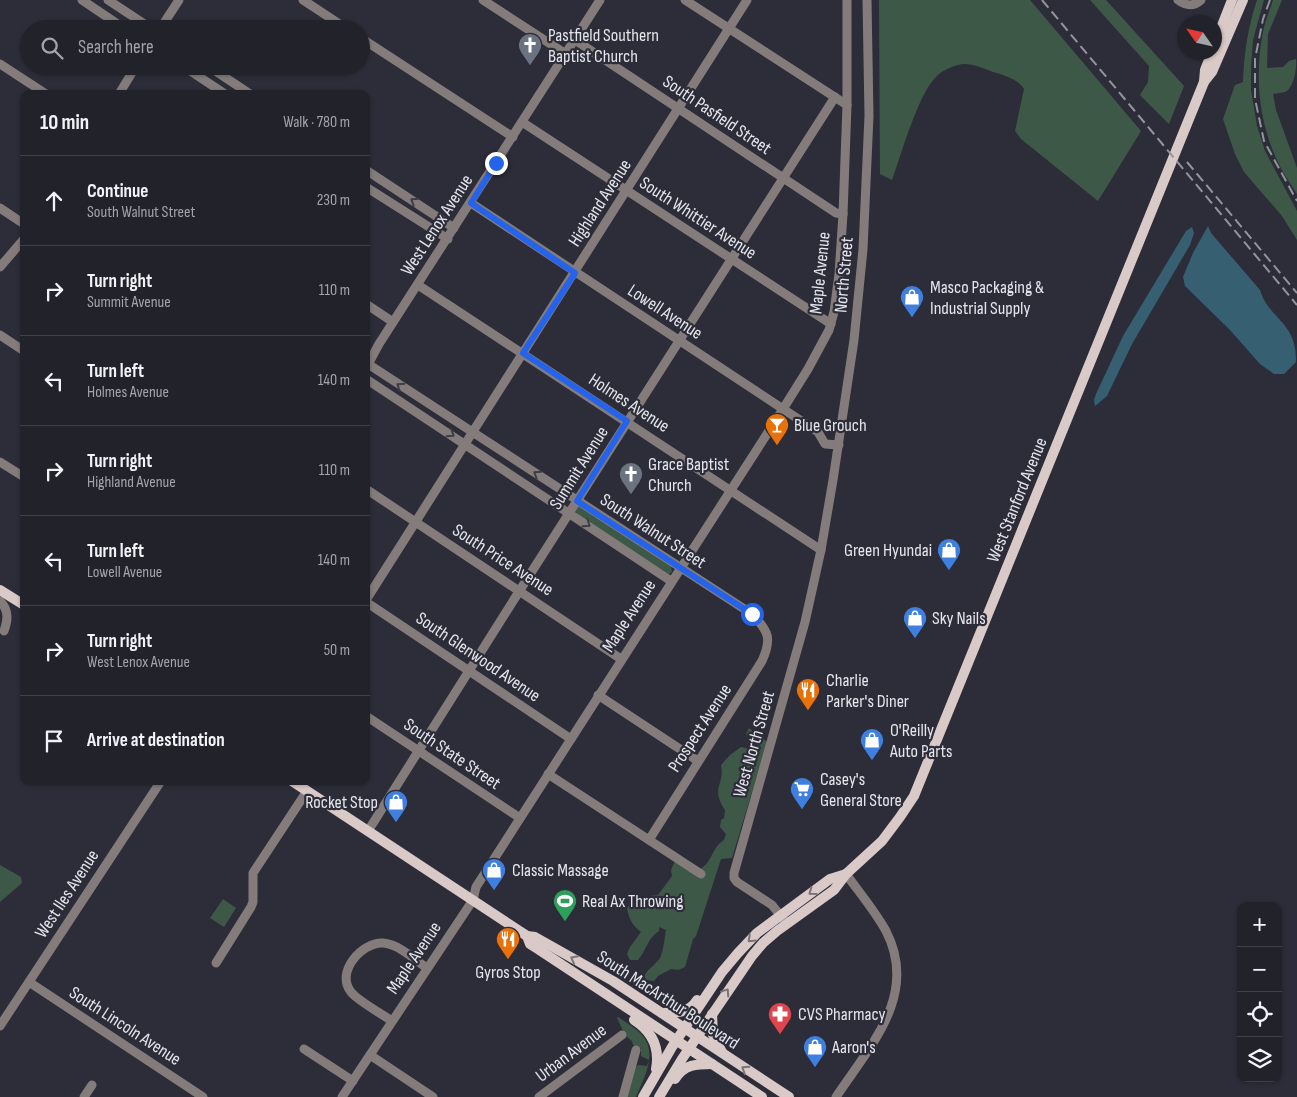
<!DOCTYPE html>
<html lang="en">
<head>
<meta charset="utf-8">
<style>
  :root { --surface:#22222b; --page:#2a2a33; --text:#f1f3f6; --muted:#a2a4a9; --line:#3f3f47 }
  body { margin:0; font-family:"Sofia Sans Condensed",sans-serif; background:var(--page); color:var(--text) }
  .controls { position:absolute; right:15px; bottom:15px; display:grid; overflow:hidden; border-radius:10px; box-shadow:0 1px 4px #0004 }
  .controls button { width:45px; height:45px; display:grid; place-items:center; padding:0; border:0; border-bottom:1px solid var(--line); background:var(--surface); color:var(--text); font:25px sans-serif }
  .compass { position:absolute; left:1177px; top:15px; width:45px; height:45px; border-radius:50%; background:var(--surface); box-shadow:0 1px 4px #0004; rotate:304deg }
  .stop { position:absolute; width:15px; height:15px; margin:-11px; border:4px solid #2563eb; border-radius:50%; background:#fff }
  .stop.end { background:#2563eb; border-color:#fff; box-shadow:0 1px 5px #0008 }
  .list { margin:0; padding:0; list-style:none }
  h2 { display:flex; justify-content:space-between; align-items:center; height:65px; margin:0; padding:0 20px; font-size:21px }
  h2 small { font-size:16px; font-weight:400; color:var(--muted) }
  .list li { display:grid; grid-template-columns:32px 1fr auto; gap:15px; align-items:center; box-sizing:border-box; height:90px; padding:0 20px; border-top:1px solid var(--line) }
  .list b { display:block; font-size:19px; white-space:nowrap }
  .list p { margin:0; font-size:16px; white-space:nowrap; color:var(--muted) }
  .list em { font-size:16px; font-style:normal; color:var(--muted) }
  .icon { flex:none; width:28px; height:28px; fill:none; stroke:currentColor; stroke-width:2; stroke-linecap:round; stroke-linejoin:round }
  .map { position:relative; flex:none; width:1297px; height:1097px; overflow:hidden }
  .search { position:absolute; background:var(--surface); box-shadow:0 1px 4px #0004; left:20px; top:20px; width:350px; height:55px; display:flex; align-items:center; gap:12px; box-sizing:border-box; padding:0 18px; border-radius:28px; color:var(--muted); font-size:19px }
  .panel { position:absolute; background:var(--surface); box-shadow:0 1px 4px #0004; left:20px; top:90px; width:350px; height:695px; border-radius:10px }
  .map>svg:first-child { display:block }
</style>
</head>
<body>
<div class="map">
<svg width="1297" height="1097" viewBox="0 0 1297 1097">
  <rect width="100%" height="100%" fill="#2d2d39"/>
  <g fill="#3e5848">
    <path d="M879,0H1030L1141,131L1098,201L1021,139L1015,131L1024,89C1016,77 1001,75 988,70C979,67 968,62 958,65C950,67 941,71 935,78C918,95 901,155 892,180L880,174Z"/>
    <polygon points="1090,0 1106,0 1184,86 1169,124 1140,95 1148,82 1149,66"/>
    <path d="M1257,0H1264L1253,40L1251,68V90L1257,126L1265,151L1297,211V240L1282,216L1244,172L1235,154L1223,119L1235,85L1243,82C1244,53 1248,27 1257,0Z"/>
    <path d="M1273,0H1282L1268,34L1267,68L1283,67L1289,61L1296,59C1297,68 1294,88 1285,92C1282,93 1277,93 1273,94L1276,110L1297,168V194C1290,183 1281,170 1276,158C1259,120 1255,78 1262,37C1264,24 1269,12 1273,0Z"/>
    <polygon points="577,507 581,507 671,566 672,572 669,574 577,515 576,511"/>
    <path d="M749,728L767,742L732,858L721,859L696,936L693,939L685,967L678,970L671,969L658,976L654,981L646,980L644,976C648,969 656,964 660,958C663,953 665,935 666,930L659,927V931C646,940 648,948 638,960H630L627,954L630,947L641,932C632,925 629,919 627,908L630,904L642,909L650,896L658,895L672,876L671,870L675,861L700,869C712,863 712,847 724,840L726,834L720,827L721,820L724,818L725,810C710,787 725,786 721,765L730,755L741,747L751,749L753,745L752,740L746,734Z"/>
    <polygon points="0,865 21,877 22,883 0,902"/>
    <polygon points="223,899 236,908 224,927 210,918"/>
    <path d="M618,1017C625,1022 632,1026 638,1031C660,1050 645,1076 636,1097H627L635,1068L638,1065L647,1066L649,1060L641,1056V1048L633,1045L632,1041L625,1035L617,1018Z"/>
  </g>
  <g fill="#366072">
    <path d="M1208,226L1211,233L1260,290C1269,320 1297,321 1296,362L1284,374H1274L1260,364L1230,330L1185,286L1183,277L1193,253Z"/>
    <polygon points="1192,227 1194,233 1190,245 1132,344 1107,396 1095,406 1094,400 1096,394 1123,336 1186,231"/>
  </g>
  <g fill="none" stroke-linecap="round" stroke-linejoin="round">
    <g stroke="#837c7b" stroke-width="9">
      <polyline points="82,0 125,29"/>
      <polyline points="108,0 152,29"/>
      <polyline points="303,0 347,29"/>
      <polyline points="483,0 566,54"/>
      <polyline points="685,0 847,105"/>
      <path d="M1178,0C1186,6 1193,7 1201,0"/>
      <polyline points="160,29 179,0"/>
      <polyline points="361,38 513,137"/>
      <polyline points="575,40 836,213 843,214"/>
      <polyline points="0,64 46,94"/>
      <polyline points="183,66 225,94"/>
      <polyline points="208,66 250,94"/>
      <polyline points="119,94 136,66"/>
      <polyline points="522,122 831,324"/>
      <polyline points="366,170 454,228"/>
      <polyline points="366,187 448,239"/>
      <polyline points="471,203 818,432 825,444 839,445"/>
      <polyline points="0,208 24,224"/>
      <polyline points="0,267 24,239"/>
      <polyline points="418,285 821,550"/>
      <polyline points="366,304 393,322"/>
      <polyline points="0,335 24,351"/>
      <path d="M368,364L752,614C769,631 772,639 762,661L649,840"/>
      <polyline points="366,368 379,344 600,0"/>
      <polyline points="366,379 671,581"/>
      <polyline points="0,462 24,477"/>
      <polyline points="366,489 621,659"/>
      <polyline points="366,600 747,0"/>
      <path d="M0,601C9,610 8,620 4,631"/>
      <polyline points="366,602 571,739"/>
      <polyline points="598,695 698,761"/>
      <polyline points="366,716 520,818"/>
      <polyline points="548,774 701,874"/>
      <polyline points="368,831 520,590 835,97"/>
      <polyline points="784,920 772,905 737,882 734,878 734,873 805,622 821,550 833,480 854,340 863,249 869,116 867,0"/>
      <polyline points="216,963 251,907 253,902 253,873 307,791"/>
      <polyline points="29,982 203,1097"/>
      <path d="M392,1021C382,1014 358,1001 351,992C335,972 362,942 383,943C399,944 415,960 427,968"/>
      <polyline points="0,1026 161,781"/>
      <polyline points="304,1049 353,1081"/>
      <polyline points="370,1055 433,1097"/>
      <polyline points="84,1097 92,1085"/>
      <polyline points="342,1097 473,900 476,887 783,409 808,369 829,330 834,312 839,274 843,214 847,105 847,0"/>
      <polyline points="539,1097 622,1035"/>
      <polyline points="623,1097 636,1050"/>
      <path d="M836,1097C870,1046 919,995 886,931C875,911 859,892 846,874"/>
    </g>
    <g stroke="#d9cac8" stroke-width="10">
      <polyline points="1214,46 1232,0"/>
      <polyline points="1204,82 1212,72 1243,0"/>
      <polyline points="0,590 24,605"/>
      <polyline points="292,781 527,936 535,937 613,981 789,1097"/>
      <polyline points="527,936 530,944 538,949 762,1097"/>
      <path d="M662,1013C676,1013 689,1013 697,1000"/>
      <polyline points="712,1014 713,1035 722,1052"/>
      <path d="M634,1020C653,1032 660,1048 656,1069"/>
      <path d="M675,1079C684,1064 697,1064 712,1064"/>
      <polyline points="643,1097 672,1047 722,972 738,953 757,933 830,879 846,874"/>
      <polyline points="659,1097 682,1059 752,956 763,943 777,931 834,890 846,874 882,841 900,817 914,796 1204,82 1205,70 1212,52"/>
    </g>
    <g stroke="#94949e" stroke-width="2" stroke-dasharray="10 5" stroke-linecap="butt">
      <polyline points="1042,0 1297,305"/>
      <polyline points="1270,0 1263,19 1255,59 1255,99 1264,141 1297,201"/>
      <polyline points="1187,162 1297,293"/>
    </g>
  </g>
  <defs><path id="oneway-chevron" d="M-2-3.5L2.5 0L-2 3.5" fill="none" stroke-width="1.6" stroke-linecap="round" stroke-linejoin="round" transform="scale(1.25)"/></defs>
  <g stroke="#3e3d46">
    <use href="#oneway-chevron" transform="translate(414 201) rotate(-147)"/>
    <use href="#oneway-chevron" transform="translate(400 386) rotate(-147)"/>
    <use href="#oneway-chevron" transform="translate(451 434) rotate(33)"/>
    <use href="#oneway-chevron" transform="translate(537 474) rotate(-147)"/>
    <use href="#oneway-chevron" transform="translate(587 524) rotate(34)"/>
  </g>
  <g stroke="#7a7479">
    <use href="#oneway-chevron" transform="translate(812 892) rotate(144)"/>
    <use href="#oneway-chevron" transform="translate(751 939) rotate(136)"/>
    <use href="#oneway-chevron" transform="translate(574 959) rotate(-152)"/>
    <use href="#oneway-chevron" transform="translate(726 992) rotate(-56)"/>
    <use href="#oneway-chevron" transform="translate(745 1069) rotate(-147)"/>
  </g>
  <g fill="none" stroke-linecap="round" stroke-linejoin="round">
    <polyline stroke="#2563eb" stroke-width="6" points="496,163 471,203 575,273 523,353 627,421 577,501 752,614"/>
  </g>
  <defs>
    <g id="church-pin" transform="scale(1.25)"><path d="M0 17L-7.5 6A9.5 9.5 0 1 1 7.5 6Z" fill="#6b7280" stroke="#2d2d39"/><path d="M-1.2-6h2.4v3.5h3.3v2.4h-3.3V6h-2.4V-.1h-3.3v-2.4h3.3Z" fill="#fff"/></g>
    <g id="shop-pin" transform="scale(1.25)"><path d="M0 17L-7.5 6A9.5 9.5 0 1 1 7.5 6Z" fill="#3f7fe0" stroke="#2d2d39"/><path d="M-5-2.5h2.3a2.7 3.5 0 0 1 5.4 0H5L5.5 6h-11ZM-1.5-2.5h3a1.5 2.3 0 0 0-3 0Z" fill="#fff"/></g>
    <g id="bar-pin" transform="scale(1.25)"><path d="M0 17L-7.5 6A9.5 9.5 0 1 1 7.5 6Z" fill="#e8710a" stroke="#2d2d39"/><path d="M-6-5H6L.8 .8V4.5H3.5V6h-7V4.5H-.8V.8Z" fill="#fff"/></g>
    <g id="restaurant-pin" transform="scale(1.25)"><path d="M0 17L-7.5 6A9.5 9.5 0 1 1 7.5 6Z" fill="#e8710a" stroke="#2d2d39"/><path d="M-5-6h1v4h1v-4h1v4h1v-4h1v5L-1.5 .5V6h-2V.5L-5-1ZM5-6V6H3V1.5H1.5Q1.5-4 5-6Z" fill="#fff"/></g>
    <g id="supermarket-pin" transform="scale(1.25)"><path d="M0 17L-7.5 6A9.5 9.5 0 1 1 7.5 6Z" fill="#3f7fe0" stroke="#2d2d39"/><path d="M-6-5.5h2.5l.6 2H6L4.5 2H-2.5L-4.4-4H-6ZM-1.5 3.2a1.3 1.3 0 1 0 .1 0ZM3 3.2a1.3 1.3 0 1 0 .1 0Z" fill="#fff"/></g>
    <g id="stadium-pin" transform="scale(1.25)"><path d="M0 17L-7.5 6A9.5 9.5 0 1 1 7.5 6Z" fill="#2e9e5b" stroke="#2d2d39"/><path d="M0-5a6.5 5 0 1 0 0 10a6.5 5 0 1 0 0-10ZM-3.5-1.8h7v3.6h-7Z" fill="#fff"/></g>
    <g id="pharmacy-pin" transform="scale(1.25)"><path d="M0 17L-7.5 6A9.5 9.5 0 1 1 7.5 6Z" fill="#e0444e" stroke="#2d2d39"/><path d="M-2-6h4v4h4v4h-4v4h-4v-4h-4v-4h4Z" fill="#fff"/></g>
  </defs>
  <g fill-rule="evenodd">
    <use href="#church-pin" x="530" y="45"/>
    <use href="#shop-pin" x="912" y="297"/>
    <use href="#bar-pin" x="777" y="425"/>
    <use href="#church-pin" x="631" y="474"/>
    <use href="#shop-pin" x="949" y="550"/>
    <use href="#shop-pin" x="915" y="618"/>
    <use href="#restaurant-pin" x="808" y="690"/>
    <use href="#shop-pin" x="872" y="740"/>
    <use href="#supermarket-pin" x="802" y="789"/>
    <use href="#shop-pin" x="396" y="802"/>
    <use href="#shop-pin" x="494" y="870"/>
    <use href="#stadium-pin" x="565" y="901"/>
    <use href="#restaurant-pin" x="508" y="939"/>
    <use href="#pharmacy-pin" x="780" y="1014"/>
    <use href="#shop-pin" x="815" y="1047"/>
  </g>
  <g text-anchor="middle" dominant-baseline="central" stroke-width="4.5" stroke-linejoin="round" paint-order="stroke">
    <g font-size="18" fill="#e5e5ed" stroke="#2d2d39" text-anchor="start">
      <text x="548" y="35">Pastfield Southern<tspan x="548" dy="21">Baptist Church</tspan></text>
      <text x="930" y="287">Masco Packaging &amp;<tspan x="930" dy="21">Industrial Supply</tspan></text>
      <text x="794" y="425">Blue Grouch</text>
      <text x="648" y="464">Grace Baptist<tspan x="648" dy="21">Church</tspan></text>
      <text x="932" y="550" text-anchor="end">Green Hyundai</text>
      <text x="932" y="618">Sky Nails</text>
      <text x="826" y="680">Charlie<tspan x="826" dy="21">Parker's Diner</tspan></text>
      <text x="890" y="730">O'Reilly<tspan x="890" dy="21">Auto Parts</tspan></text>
      <text x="820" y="779">Casey's<tspan x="820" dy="21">General Store</tspan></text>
      <text x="378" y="802" text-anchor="end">Rocket Stop</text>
      <text x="512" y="870">Classic Massage</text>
      <text x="582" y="901">Real Ax Throwing</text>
      <text x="508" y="972" text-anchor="middle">Gyros Stop</text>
      <text x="798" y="1014">CVS Pharmacy</text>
      <text x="832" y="1047">Aaron's</text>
    </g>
    <g font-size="18" fill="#e5e5ed" stroke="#2d2d39">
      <text transform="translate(717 115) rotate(34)">South Pasfield Street</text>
      <text transform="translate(600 203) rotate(-57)">Highland Avenue</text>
      <text transform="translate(698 218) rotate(33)">South Whittier Avenue</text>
      <text transform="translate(437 225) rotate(-57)">West Lenox Avenue</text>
      <text transform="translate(820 273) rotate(-84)">Maple Avenue</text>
      <text transform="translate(844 275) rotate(-85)">North Street</text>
      <text transform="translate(665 312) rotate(33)">Lowell Avenue</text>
      <text transform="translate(629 403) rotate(33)">Holmes Avenue</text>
      <text transform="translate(579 468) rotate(-58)">Summit Avenue</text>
      <text transform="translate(1017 500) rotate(-68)">West Stanford Avenue</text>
      <text transform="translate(653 531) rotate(33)">South Walnut Street</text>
      <text transform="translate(503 560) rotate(33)">South Price Avenue</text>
      <text transform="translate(629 616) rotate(-57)">Maple Avenue</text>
      <text transform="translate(478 657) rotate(34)">South Glenwood Avenue</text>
      <text transform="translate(700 728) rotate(-57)">Prospect Avenue</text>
      <text transform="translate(754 744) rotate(-74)">West North Street</text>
      <text transform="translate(452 754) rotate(34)">South State Street</text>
      <text transform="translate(67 894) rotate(-57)">West Iles Avenue</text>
      <text transform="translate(414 958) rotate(-56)">Maple Avenue</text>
      <text transform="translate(668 1000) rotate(33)">South MacArthur Boulevard</text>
      <text transform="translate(125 1026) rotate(33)">South Lincoln Avenue</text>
      <text transform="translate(571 1053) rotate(-37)">Urban Avenue</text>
    </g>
  </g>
</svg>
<div class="controls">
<button>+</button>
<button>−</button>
<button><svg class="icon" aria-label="locate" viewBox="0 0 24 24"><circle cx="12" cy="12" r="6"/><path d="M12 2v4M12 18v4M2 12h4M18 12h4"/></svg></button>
<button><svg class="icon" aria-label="layers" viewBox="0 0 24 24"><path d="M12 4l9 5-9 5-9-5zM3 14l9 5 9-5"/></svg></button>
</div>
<svg class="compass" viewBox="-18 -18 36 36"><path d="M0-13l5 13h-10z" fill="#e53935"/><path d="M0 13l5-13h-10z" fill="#a2a4a9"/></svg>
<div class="stop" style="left:752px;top:614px"></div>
<div class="stop end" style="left:496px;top:163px"></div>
<div class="search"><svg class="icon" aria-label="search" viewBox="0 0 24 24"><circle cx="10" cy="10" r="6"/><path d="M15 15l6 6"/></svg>Search here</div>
<section class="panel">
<h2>10 min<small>Walk · 780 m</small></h2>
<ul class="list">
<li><svg class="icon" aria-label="ahead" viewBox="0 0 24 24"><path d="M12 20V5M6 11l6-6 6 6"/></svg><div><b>Continue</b><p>South Walnut Street</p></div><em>230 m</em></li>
<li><svg class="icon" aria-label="right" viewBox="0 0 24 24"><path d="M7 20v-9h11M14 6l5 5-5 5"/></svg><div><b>Turn right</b><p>Summit Avenue</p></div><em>110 m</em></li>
<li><svg class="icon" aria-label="left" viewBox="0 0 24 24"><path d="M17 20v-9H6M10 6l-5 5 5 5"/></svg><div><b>Turn left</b><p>Holmes Avenue</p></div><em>140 m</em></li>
<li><svg class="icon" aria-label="right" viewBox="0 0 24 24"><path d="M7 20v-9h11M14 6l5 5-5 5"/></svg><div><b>Turn right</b><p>Highland Avenue</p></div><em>110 m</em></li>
<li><svg class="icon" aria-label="left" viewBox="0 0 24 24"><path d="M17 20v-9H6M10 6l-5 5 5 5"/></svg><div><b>Turn left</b><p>Lowell Avenue</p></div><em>140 m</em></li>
<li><svg class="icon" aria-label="right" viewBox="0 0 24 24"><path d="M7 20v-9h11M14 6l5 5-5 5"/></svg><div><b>Turn right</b><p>West Lenox Avenue</p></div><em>50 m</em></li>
<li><svg class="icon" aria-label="arrive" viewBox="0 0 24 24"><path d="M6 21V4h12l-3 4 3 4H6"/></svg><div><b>Arrive at destination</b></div></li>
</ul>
</section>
</div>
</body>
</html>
